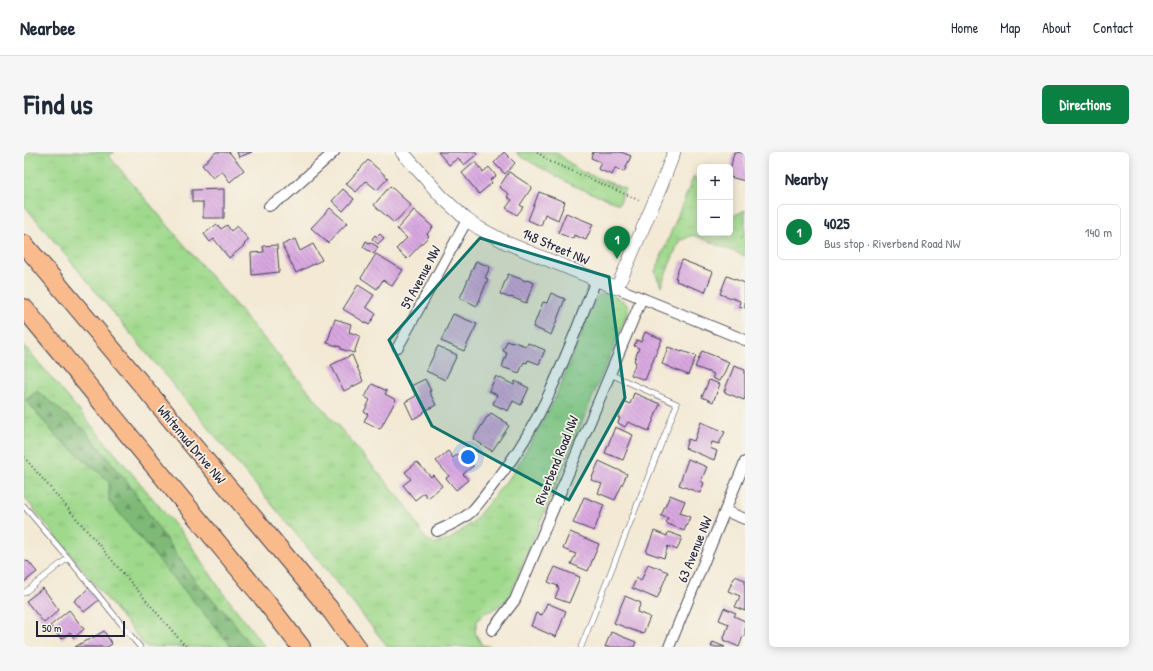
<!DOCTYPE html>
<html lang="en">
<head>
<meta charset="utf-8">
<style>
  :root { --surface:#fff; --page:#f6f6f7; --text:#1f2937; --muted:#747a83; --line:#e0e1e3; --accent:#0b8043 }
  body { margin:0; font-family:"Patrick Hand",sans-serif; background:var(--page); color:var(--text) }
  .controls { position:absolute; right:12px; top:12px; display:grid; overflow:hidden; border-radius:6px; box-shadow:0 2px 10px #0003 }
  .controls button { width:36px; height:36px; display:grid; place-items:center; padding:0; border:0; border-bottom:1px solid var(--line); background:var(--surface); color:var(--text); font:20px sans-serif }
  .scale { position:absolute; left:12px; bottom:10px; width:89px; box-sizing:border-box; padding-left:4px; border:2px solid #22223b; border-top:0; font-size:11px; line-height:14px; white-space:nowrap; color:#22223b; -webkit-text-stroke:3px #f7f3e8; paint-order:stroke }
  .you { position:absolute; left:444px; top:305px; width:14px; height:14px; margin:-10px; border:3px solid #fff; border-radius:50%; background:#1a73e8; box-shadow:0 0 0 6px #1a73e833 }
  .badge { display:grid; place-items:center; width:26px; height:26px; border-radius:50%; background:var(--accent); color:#fff; font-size:13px; font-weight:700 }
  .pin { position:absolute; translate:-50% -33px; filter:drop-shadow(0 1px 2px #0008) }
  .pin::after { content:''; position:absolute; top:21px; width:14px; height:12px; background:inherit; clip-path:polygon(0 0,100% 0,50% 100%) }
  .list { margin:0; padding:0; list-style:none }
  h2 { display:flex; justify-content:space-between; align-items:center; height:52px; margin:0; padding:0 16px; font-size:17px }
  h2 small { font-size:13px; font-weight:400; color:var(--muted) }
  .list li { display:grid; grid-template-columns:26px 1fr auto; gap:12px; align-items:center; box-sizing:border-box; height:56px; margin:0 8px 8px; padding:0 8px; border:1px solid var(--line); border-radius:6px }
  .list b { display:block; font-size:15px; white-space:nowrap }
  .list p { margin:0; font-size:13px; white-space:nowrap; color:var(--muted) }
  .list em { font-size:13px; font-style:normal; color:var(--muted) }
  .map { position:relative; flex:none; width:721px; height:495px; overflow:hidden; border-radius:6px }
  header { display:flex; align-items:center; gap:24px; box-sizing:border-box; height:56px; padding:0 20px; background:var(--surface); border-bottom:1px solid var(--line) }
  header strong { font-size:19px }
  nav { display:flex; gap:22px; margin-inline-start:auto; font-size:14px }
  .intro { display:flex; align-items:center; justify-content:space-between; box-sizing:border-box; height:96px; padding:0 24px }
  h1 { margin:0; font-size:28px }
  .button { padding:10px 18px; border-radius:6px; background:var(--accent); color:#fff; font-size:14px; font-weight:700 }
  main { display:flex; gap:24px; padding:0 24px }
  aside { flex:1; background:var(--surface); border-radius:6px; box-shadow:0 2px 10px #0003 }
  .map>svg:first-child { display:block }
</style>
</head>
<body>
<header>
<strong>Nearbee</strong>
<nav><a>Home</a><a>Map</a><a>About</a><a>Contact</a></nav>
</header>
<div class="intro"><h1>Find us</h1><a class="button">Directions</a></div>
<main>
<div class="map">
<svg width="721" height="495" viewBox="0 0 721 495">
  <defs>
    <pattern id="grass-tufts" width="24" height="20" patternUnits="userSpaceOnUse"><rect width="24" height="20" fill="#9fd98c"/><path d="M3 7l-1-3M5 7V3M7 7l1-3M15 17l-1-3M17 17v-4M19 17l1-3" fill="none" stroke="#89ba7a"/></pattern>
    <pattern id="forest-firs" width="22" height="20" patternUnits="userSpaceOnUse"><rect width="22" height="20" fill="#7fb978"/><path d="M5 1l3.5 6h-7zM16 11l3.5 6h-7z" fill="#689664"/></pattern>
    <pattern id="building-back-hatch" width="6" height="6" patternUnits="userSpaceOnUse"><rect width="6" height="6" fill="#d8a7e0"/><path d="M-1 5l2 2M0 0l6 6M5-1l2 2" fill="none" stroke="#b98fc1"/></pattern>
  </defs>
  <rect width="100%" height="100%" fill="#f7f3e8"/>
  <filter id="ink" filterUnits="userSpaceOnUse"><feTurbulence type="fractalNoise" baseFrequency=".025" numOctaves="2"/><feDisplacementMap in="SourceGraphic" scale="8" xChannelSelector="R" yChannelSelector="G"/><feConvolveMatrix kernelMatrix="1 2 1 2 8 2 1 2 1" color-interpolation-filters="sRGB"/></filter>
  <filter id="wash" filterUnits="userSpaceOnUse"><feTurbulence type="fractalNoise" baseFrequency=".012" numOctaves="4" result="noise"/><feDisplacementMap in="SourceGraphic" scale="16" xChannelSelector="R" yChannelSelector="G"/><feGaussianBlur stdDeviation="0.9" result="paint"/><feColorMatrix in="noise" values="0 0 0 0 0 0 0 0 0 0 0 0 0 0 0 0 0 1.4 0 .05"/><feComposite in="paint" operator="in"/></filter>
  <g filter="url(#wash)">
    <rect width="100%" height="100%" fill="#f3e9d4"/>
    <g fill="url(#grass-tufts)" stroke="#607e64">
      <path d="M0,0H91L84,3L384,356L396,378L403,388L412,391L425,388L449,370L489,321L514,278L531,247L572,146L576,143L581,141C588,144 605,148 604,158C603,163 600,169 598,174L489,436L483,448L469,458L460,461L453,469L451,481L458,493L469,495H364L312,430L0,53Z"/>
      <polygon points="492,0 532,0 556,19 601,37 595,52 548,33 496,4"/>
      <polygon points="670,24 676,32 676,81 706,81 706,66 721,58 721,82 717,85 721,86 721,104 669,83 655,89 637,134 631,120"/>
      <polygon points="0,193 162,386 197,438 241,495 122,495 0,345"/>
    </g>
    <polygon fill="url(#forest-firs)" stroke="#506e5a" points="13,239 61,278 108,336 128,367 172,430 209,469 221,487 230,495 208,495 85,349 85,330 77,322 31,283 2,248"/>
    <g id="blocks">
      <g fill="url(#building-back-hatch)">
        <polygon points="192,0 205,0 220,18 206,30 198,19 189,26 178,13"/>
        <polygon points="213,0 228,0 215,5"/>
        <polygon points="414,0 451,0 453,2 440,13 434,6 425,13"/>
        <polygon points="480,0 491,11 481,22 470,11"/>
        <polygon points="569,0 597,0 607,4 600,20 591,16 588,23 574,17 577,10 567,6"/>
        <polygon points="710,0 721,1 721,29 706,25 706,19"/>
        <polygon points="344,8 364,26 353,38 342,29 332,40 322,32"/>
        <polygon points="451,10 459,20 465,15 472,24 466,28 468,31 455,42 438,21"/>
        <polygon points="485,20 508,35 496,53 499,55 493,63 482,56 488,48 483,45 485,42 475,35"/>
        <polygon points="366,34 387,53 373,68 372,68 370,71 350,53"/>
        <polygon points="200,37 200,66 179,66 179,50 168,50 168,38"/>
        <polygon points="319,37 330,47 319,59 308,49"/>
        <polygon points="515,40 541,50 534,68 521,62 517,74 504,68"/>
        <polygon points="306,56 323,71 304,91 287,76"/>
        <polygon points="390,58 409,75 403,82 405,84 383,107 372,97 383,86 373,77"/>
        <polygon points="542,61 569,72 562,88 550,83 549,87 534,81"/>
        <polygon points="193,72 197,77 203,73 207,79 213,74 225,88 220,92 221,93 205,106 190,87 186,90 180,82"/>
        <polygon points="356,82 360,86 354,92 348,87 351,83 353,85"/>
        <polygon points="271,87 276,99 289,92 298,108 272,121 258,93"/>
        <polygon points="342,89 345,91 346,90 354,95 350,102 339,95"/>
        <polygon points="253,93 255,120 228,123 227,101 240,100 239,94"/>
        <polygon points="352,102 379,118 368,134 359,128 353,137 337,126"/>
        <polygon points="658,108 689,120 681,140 652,129 653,126 651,126"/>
        <polygon points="452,109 466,115 461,126 464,127 453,154 436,146"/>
        <polygon points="484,122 502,129 503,128 510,131 502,151 487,145 486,146 476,142"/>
        <polygon points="703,124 721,131 721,156 715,154 716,149 696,142"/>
        <polygon points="334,133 350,143 342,155 352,162 345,173 319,157"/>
        <polygon points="527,141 541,147 527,183 509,175 519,150 523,151"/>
        <polygon points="429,162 453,172 440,199 417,189"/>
        <polygon points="311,167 327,172 325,180 336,184 330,201 317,197 317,195 303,191"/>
        <polygon points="621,180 638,187 621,228 607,223 612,210 610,209 615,196 610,194 613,188 617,190"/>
        <polygon points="483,189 487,191 487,189 502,194 504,191 521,198 515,212 504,208 503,211 500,210 495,221 478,215 483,201 479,199"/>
        <polygon points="414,194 433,203 421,228 402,219"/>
        <polygon points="644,195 658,200 658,199 672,204 664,223 638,212"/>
        <polygon points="678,199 705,210 698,226 697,225 695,229 688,226 690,222 671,215"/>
        <polygon points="328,203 339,229 338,230 320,239 307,213"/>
        <polygon points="710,214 721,218 721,245 720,248 700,240"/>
        <polygon points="472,224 490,233 491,229 505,236 497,253 489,249 484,259 469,252 473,243 465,239"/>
        <polygon points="401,227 407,239 405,239 412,253 399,260 400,261 389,267 381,250 392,244 387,234"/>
        <polygon points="685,228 696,232 689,250 678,245"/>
        <polygon points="348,232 363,239 361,242 372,248 356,277 340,269 344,262 340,260 346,248 341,245"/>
        <polygon points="610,241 636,252 625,279 604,270 601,275 594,271 596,266 594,266 601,250 606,252"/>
        <polygon points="467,261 483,271 482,272 485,274 468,299 449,287 463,265 464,265"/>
        <polygon points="677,270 701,280 695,292 688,290 686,296 693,299 690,308 661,296 664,287 670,289"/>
        <polygon points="591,275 609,283 599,308 581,301"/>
        <polygon points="424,299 429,306 438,299 449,314 439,322 444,328 432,338 422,326 425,324 412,309"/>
        <polygon points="664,307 683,315 677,329 680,331 676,341 655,333"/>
        <polygon points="575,309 603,322 591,348 574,341 578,332 567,328"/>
        <polygon points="393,310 407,325 409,323 418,334 404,346 400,341 391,348 379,333 387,327 381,320"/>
        <polygon points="646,343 661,349 656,361 666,365 660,379 642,371 644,366 637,364"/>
        <polygon points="560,345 580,353 570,379 549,371"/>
        <polygon points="630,379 643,384 644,380 658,385 653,398 644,394 640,406 622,400"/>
        <polygon points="546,380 575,392 564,419 547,412 552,402 539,397"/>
        <polygon points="0,407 3,410 4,409 13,420 0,430"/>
        <polygon points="624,412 644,420 633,447 608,436 613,426 617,429"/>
        <polygon points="531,415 556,425 545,451 531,446 535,436 533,435 534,434 524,430"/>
        <polygon points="711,424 721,428 721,459 711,455 716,444 704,439"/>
        <polygon points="66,435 76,447 60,460 50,449"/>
        <polygon points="19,436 35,458 20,471 2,449"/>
        <polygon points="601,444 617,451 613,460 626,465 619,482 590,471"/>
        <polygon points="523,451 542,459 532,485 507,474 512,461 518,463"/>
        <polygon points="700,456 712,461 710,464 721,469 721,483 720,485 719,484 715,495 699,488 705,472 695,468"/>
        <polygon points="45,458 60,477 50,486 46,480 38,487 26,474"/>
        <polygon points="80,479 88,492 83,495 51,495 63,488 63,489"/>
        <polygon points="587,480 612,490 610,495 581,495"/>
        <polygon points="689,490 701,495 687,495"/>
      </g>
    </g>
  </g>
  <g filter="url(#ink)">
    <use href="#blocks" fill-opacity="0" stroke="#414052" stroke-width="1"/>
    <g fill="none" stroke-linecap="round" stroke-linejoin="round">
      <g stroke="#414052" stroke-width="6">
        <g id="service">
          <polyline points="0,354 44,406 116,495"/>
          <polyline points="0,441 44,406"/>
          <polyline points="557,495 653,252 586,222"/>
        </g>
      </g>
      <g stroke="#414052" stroke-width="12">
        <g id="minor">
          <polyline points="245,54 261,44 310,0"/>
          <polyline points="593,136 721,188"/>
          <polyline points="374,195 443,68"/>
          <polyline points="701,359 721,367"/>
          <path d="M413,379C424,374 437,369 447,360C456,351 464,339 472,329C520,269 544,198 572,128"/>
          <polyline points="468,478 491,448 618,146"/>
          <polyline points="645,495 721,310"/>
        </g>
      </g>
      <g stroke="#414052" stroke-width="14">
        <polyline id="tertiary" points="378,0 418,45 443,68 455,76 483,91 593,136 637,34 650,0"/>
      </g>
      <g stroke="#414052" stroke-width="20">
        <g id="motorway">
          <polyline points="0,92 243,382 308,460 333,495"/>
          <polyline points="0,156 239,446 277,495"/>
        </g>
      </g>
      <g stroke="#414052" stroke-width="2" stroke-dasharray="1 3" stroke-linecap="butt">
        <polyline points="513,0 525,9 617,49"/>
        <polyline points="0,305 162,495"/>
      </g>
      <use href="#service" stroke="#fff" stroke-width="5"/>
      <use href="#minor" stroke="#fff" stroke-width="10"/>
      <use href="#tertiary" stroke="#fff" stroke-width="13"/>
      <use href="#motorway" stroke="#fabb8c" stroke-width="18"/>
    </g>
  </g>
  <path fill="#0f766e" fill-opacity="0.2" stroke="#0f766e" stroke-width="3" stroke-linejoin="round" d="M456,86L585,125L601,246L545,348L408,274L365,188Z"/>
  <g text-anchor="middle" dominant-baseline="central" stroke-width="3.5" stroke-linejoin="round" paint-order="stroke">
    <g font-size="14" fill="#22223b" stroke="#f7f3e8">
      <text transform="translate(532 94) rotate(23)">148 Street NW</text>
      <text transform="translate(396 125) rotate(-62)">59 Avenue NW</text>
      <text transform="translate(168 292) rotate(50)">Whitemud Drive NW</text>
      <text transform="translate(532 308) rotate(-68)">Riverbend Road NW</text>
      <text transform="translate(670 397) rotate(-68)">63 Avenue NW</text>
    </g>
  </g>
</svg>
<div class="controls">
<button>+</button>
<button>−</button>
</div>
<div class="scale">50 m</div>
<div class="you"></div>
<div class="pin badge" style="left:593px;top:107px">1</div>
</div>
<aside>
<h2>Nearby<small></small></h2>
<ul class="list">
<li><span class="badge">1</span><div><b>4025</b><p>Bus stop · Riverbend Road NW</p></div><em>140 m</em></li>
</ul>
</aside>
</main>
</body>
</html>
